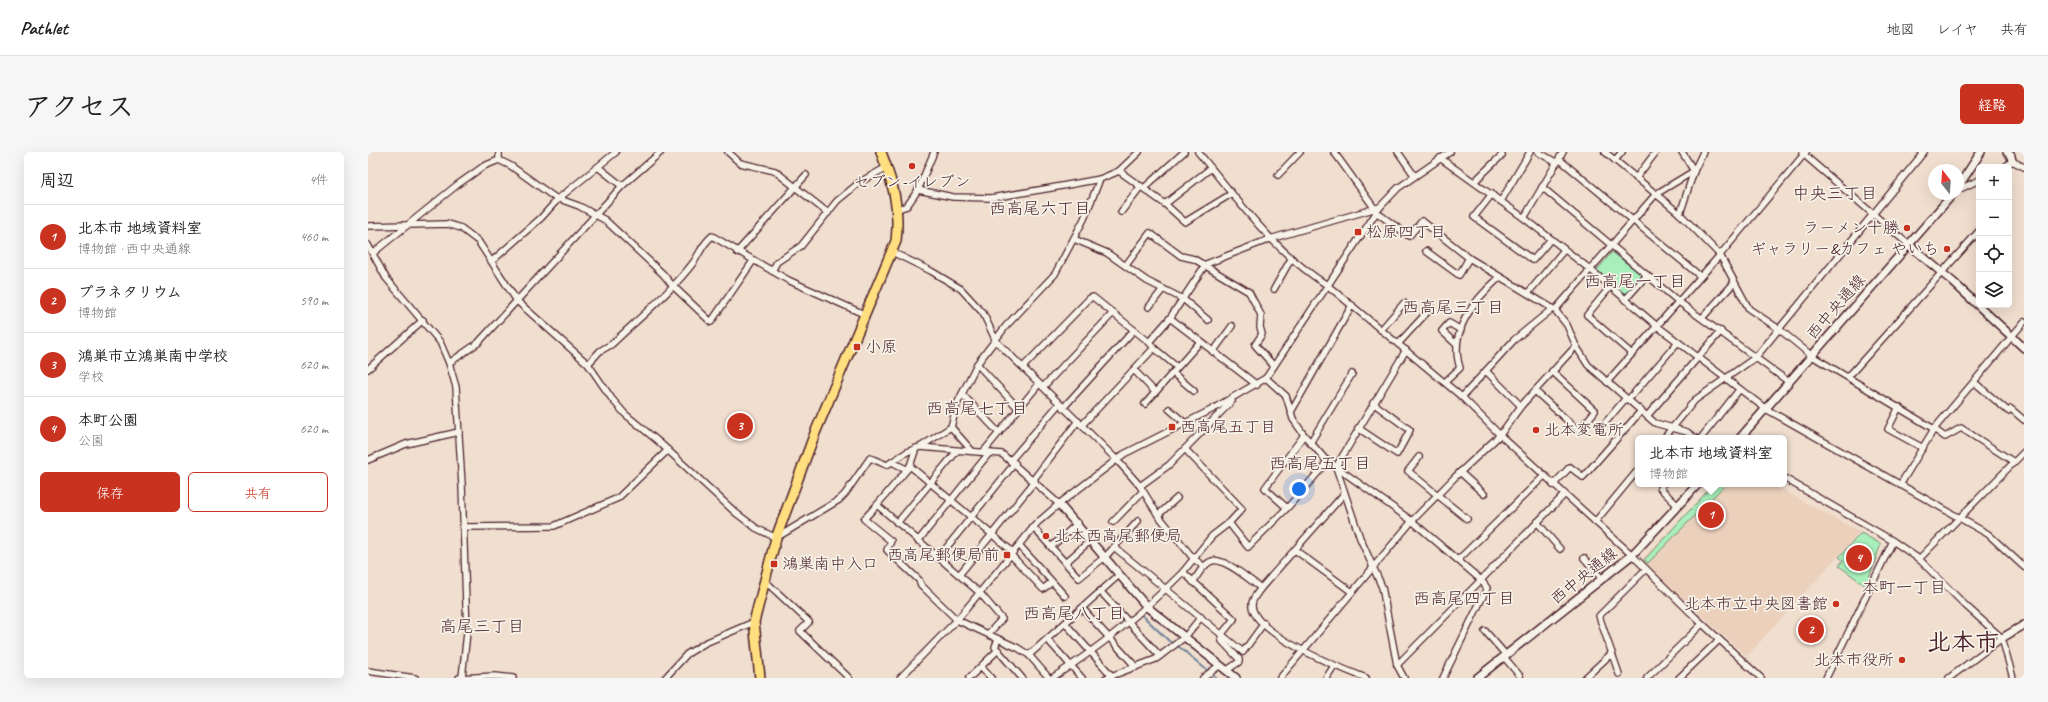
<!DOCTYPE html>
<html lang="ja">
<head>
<meta charset="utf-8">
<style>
  :root { --surface:#fff; --page:#f6f6f6; --text:#222; --muted:#767676; --line:#e0e0e0; --accent:#c8321e }
  body { margin:0; font-family:Caveat,"Klee One",sans-serif; background:var(--page); color:var(--text) }
  .controls { position:absolute; right:12px; top:12px; display:grid; overflow:hidden; border-radius:6px; box-shadow:0 4px 16px #0002 }
  .controls button { width:36px; height:36px; display:grid; place-items:center; padding:0; border:0; border-bottom:1px solid var(--line); background:var(--surface); color:var(--text); font:20px sans-serif }
  .compass { position:absolute; left:1560px; top:12px; width:36px; height:36px; border-radius:50%; background:var(--surface); box-shadow:0 4px 16px #0002; rotate:343deg }
  .you { position:absolute; left:931px; top:337px; width:14px; height:14px; margin:-10px; border:3px solid #fff; border-radius:50%; background:#1a73e8; box-shadow:0 0 0 6px #1a73e833 }
  .badge { display:grid; place-items:center; width:26px; height:26px; border-radius:50%; background:var(--accent); color:#fff; font-size:13px; font-weight:700 }
  .pin { position:absolute; translate:-50% -50%; border:2px solid #fff; box-shadow:0 1px 4px #0006 }
  .popup { position:absolute; left:1267px; top:283px; width:152px; height:52px; box-sizing:border-box; display:grid; place-content:center; border-radius:6px; background:var(--surface); filter:drop-shadow(0 1px 3px #0005); font-size:13px; white-space:nowrap; color:var(--muted) }
  .popup b { font-size:15px; color:var(--text) }
  .popup::after { content:''; position:absolute; left:50%; top:100%; margin-left:-8px; border:8px solid transparent; border-top-color:var(--surface) }
  .list { margin:0; padding:0; list-style:none }
  h2 { display:flex; justify-content:space-between; align-items:center; height:52px; margin:0; padding:0 16px; font-size:17px }
  h2 small { font-size:13px; font-weight:400; color:var(--muted) }
  .list li { display:grid; grid-template-columns:26px 1fr auto; gap:12px; align-items:center; box-sizing:border-box; height:64px; padding:0 16px; border-top:1px solid var(--line) }
  .list b { display:block; font-size:15px; white-space:nowrap }
  .list p { margin:0; font-size:13px; white-space:nowrap; color:var(--muted) }
  .list em { font-size:13px; font-style:normal; color:var(--muted) }
  .actions { display:flex; gap:8px; padding:12px 16px }
  .actions a { flex:1; padding:9px 0; border:1px solid var(--accent); border-radius:6px; text-align:center; font-size:14px; color:var(--accent) }
  .actions .main { background:var(--accent); color:#fff }
  .icon { flex:none; width:22px; height:22px; fill:none; stroke:currentColor; stroke-width:2; stroke-linecap:round; stroke-linejoin:round }
  .map { position:relative; flex:none; width:1656px; height:526px; overflow:hidden; border-radius:6px }
  header { display:flex; align-items:center; gap:24px; box-sizing:border-box; height:56px; padding:0 20px; background:var(--surface); border-bottom:1px solid var(--line) }
  header strong { font-size:19px }
  nav { display:flex; gap:22px; margin-inline-start:auto; font-size:14px }
  .intro { display:flex; align-items:center; justify-content:space-between; box-sizing:border-box; height:96px; padding:0 24px }
  h1 { margin:0; font-size:28px }
  .button { padding:10px 18px; border-radius:6px; background:var(--accent); color:#fff; font-size:14px; font-weight:700 }
  main { display:flex; gap:24px; padding:0 24px }
  aside { flex:1; background:var(--surface); border-radius:6px; box-shadow:0 4px 16px #0002 }
  .map>svg:first-child { display:block }
</style>
</head>
<body>
<header>
<strong>Pathlet</strong>
<nav><a>地図</a><a>レイヤ</a><a>共有</a></nav>
</header>
<div class="intro"><h1>アクセス</h1><a class="button">経路</a></div>
<main>
<aside>
<h2>周辺<small>4件</small></h2>
<ul class="list">
<li><span class="badge">1</span><div><b>北本市 地域資料室</b><p>博物館 · 西中央通線</p></div><em>460 m</em></li>
<li><span class="badge">2</span><div><b>プラネタリウム</b><p>博物館</p></div><em>590 m</em></li>
<li><span class="badge">3</span><div><b>鴻巣市立鴻巣南中学校</b><p>学校</p></div><em>620 m</em></li>
<li><span class="badge">4</span><div><b>本町公園</b><p>公園</p></div><em>620 m</em></li>
</ul>
<div class="actions"><a class="main">保存</a><a>共有</a></div>
</aside>
<div class="map">
<svg width="1656" height="526" viewBox="0 0 1656 526">
  <rect width="100%" height="100%" fill="#f0dece"/>
  <filter id="ink" filterUnits="userSpaceOnUse"><feTurbulence type="fractalNoise" baseFrequency=".025" numOctaves="2"/><feDisplacementMap in="SourceGraphic" scale="8" xChannelSelector="R" yChannelSelector="G"/><feConvolveMatrix kernelMatrix="1 2 1 2 8 2 1 2 1" color-interpolation-filters="sRGB"/></filter>
  <g filter="url(#ink)">
    <polygon fill="#ebd0bc" points="1347,332 1403,332 1492,380 1379,504 1272,409"/>
    <g fill="#a8efbb" stroke="#798773">
      <polygon points="1244,100 1275,124 1256,143 1229,118"/>
      <polygon points="1346,332 1358,332 1280,411 1276,408"/>
      <polygon points="1493,381 1513,392 1498,434 1471,414 1475,408 1471,405"/>
    </g>
    <g fill="none" stroke-linecap="round" stroke-linejoin="round">
      <polyline stroke="#6d849b" stroke-width="2" points="774,463 801,489 814,497 848,526"/>
      <g stroke="#4a1f2b" stroke-width="8">
        <g id="minor">
          <polyline points="131,0 131,8"/>
          <polyline points="360,0 372,11 407,19 460,61"/>
          <path d="M830,0C870,48 905,99 959,133L1094,245L1132,283L1264,403L1327,465L1393,526"/>
          <polyline points="966,0 1007,57"/>
          <polyline points="1030,0 1046,23"/>
          <polyline points="1170,0 1189,11"/>
          <polyline points="1237,0 1312,62 1352,103 1381,157 1411,177 1444,204 1566,277 1577,285 1593,276 1646,310"/>
          <polyline points="1314,0 1326,19"/>
          <polyline points="1434,1 1540,92"/>
          <polyline points="1072,6 1156,66 1223,118 1289,174 1398,257 1620,382 1656,415"/>
          <polyline points="1191,7 1332,124"/>
          <polyline points="1247,8 1254,0"/>
          <polyline points="230,15 254,34"/>
          <polyline points="1637,15 1644,9 1656,15"/>
          <polyline points="751,19 797,52 817,70 863,42"/>
          <polyline points="910,23 932,0"/>
          <polyline points="1268,26 1288,0"/>
          <polyline points="1106,30 1134,3"/>
          <polyline points="1174,35 1311,150 1421,230"/>
          <polyline points="776,36 816,0"/>
          <polyline points="550,38 585,45 623,46 683,36 732,27 751,19 771,0"/>
          <polyline points="1590,38 1611,28"/>
          <polyline points="1124,42 1106,65 1165,108 1183,87"/>
          <polyline points="1133,49 1162,0"/>
          <polyline points="797,52 843,16"/>
          <polyline points="530,57 539,54 550,38 566,0"/>
          <polyline points="753,60 773,34"/>
          <polyline points="1008,60 1041,84 1054,69 1101,106 1187,158 1199,173 1208,194 1220,213 1287,271 1319,280 1327,286"/>
          <polyline points="1312,62 1326,19 1335,0"/>
          <polyline points="1156,66 1195,0"/>
          <polyline points="0,74 80,72 93,76 110,89 149,149 220,212 244,247 257,262 291,290 368,361 388,376 408,386 471,348 477,342 502,306 519,313 539,300 552,295 583,275 589,252 609,212 638,174 687,122 716,67 732,27"/>
          <polyline points="706,87 739,101 779,129 815,147 840,168"/>
          <polyline points="0,93 18,126 72,190 81,211 88,235 94,333 99,481 94,525"/>
          <polyline points="1058,99 1091,123 1101,106"/>
          <polyline points="369,100 438,23"/>
          <polyline points="524,100 563,119 593,137 615,161 628,189 749,308 772,334 790,363 825,406 836,415"/>
          <polyline points="5,101 89,33 116,14 131,8 143,14 186,45 211,54 237,68 295,122 304,133 343,170 385,109"/>
          <polyline points="124,109 173,66 190,47 248,0"/>
          <polyline points="758,113 782,81 813,104 826,107 881,140 893,163 892,175 894,182 887,193 906,214"/>
          <polyline points="404,119 409,110 433,94 469,49 492,30 519,15"/>
          <polyline points="1242,135 1219,163 1264,202"/>
          <polyline points="906,137 923,107"/>
          <polyline points="1160,141 1196,98"/>
          <polyline points="1257,148 1279,123"/>
          <polyline points="781,155 795,137"/>
          <polyline points="1187,158 1288,42 1326,19"/>
          <polyline points="802,166 838,112 902,87 1012,55"/>
          <polyline points="1334,166 1366,131"/>
          <polyline points="1013,178 1036,151"/>
          <polyline points="781,190 802,166 889,233"/>
          <polyline points="1030,192 1063,156"/>
          <polyline points="1089,193 1074,179 1081,171 1093,178"/>
          <polyline points="786,196 809,215"/>
          <polyline points="845,200 864,174"/>
          <polyline points="81,211 110,191 254,34 293,0"/>
          <path d="M220,212L232,199L244,192C270,167 303,140 325,111C333,100 332,95 344,84L420,128L498,163"/>
          <polyline points="609,212 651,257"/>
          <polyline points="655,215 722,146 725,145 781,190 786,196 714,273"/>
          <polyline points="0,217 55,168"/>
          <polyline points="766,218 787,240"/>
          <polyline points="1118,219 1153,254"/>
          <polyline points="805,221 826,239"/>
          <polyline points="1480,225 1611,79"/>
          <polyline points="898,226 918,244 925,267 936,283 957,307 1044,369 1113,428 1196,343"/>
          <path d="M1077,230L1092,216C1080,179 1106,148 1132,125"/>
          <polyline points="1239,230 1352,103 1438,0"/>
          <polyline points="1606,230 1640,259"/>
          <polyline points="675,235 745,161"/>
          <polyline points="1167,239 1211,279 1227,259 1184,219"/>
          <polyline points="594,242 631,281"/>
          <polyline points="1094,245 1146,188 1184,157"/>
          <polyline points="1260,248 1310,190"/>
          <polyline points="777,252 832,190"/>
          <polyline points="1531,255 1520,277 1555,296"/>
          <polyline points="695,256 766,178"/>
          <polyline points="801,257 817,271"/>
          <polyline points="1643,257 1656,268"/>
          <polyline points="923,260 984,153"/>
          <polyline points="1279,264 1353,179"/>
          <polyline points="1237,271 1258,246"/>
          <polyline points="583,275 604,299"/>
          <polyline points="990,276 1029,302 1042,278 1005,251"/>
          <polyline points="1296,286 1327,248 1388,205 1556,0"/>
          <polyline points="1333,286 1371,238"/>
          <polyline points="942,291 984,222"/>
          <polyline points="552,295 634,302 691,352"/>
          <polyline points="548,296 542,314 509,353 612,441 634,467 620,482"/>
          <polyline points="616,299 671,232"/>
          <polyline points="1051,305 1040,319 1099,367"/>
          <polyline points="0,308 38,292 91,280"/>
          <polyline points="643,308 691,252"/>
          <polyline points="524,310 538,317"/>
          <polyline points="542,314 645,400"/>
          <polyline points="1092,320 1116,342"/>
          <polyline points="1416,326 1525,389 1551,407 1598,454 1634,486 1645,526"/>
          <polyline points="665,328 710,269"/>
          <polyline points="1295,332 1292,336 1310,354"/>
          <polyline points="1185,333 1202,315 1215,325 1273,259"/>
          <polyline points="1532,333 1566,277 1656,170"/>
          <polyline points="772,334 801,313 864,249"/>
          <path d="M976,342L893,436C889,442 883,447 884,455C890,484 972,516 998,526"/>
          <polyline points="509,353 496,367 523,389 519,398 551,428 553,433 589,468 650,496 661,503 681,526"/>
          <polyline points="919,356 897,336 936,283"/>
          <polyline points="790,363 809,346"/>
          <polyline points="745,370 775,339"/>
          <polyline points="1169,370 1192,397"/>
          <polyline points="1227,370 1270,318"/>
          <polyline points="529,371 589,299"/>
          <polyline points="861,371 880,395 921,354 960,309"/>
          <polyline points="95,375 186,374 250,346 300,298"/>
          <polyline points="665,375 711,426 738,404 770,369"/>
          <polyline points="550,389 622,300"/>
          <polyline points="651,393 697,444"/>
          <polyline points="683,395 710,371"/>
          <polyline points="746,395 875,500 896,471"/>
          <polyline points="927,398 984,440"/>
          <polyline points="643,403 675,437 684,430"/>
          <polyline points="570,406 647,311"/>
          <polyline points="1216,406 1234,427"/>
          <polyline points="1551,407 1656,300"/>
          <polyline points="1090,408 1176,324"/>
          <polyline points="697,411 723,388"/>
          <polyline points="815,420 844,384 861,371 874,357 817,297"/>
          <polyline points="591,423 667,329"/>
          <polyline points="397,429 441,470 432,479 481,526"/>
          <path d="M825,430C830,423 835,412 844,409C856,405 883,429 893,436"/>
          <polyline points="732,439 792,504"/>
          <polyline points="714,456 768,515"/>
          <polyline points="697,471 744,524"/>
          <polyline points="1117,479 1138,503"/>
          <polyline points="630,487 627,495 654,526"/>
          <polyline points="679,487 714,526"/>
          <polyline points="661,503 751,423"/>
          <polyline points="1136,505 1152,524"/>
          <polyline points="1029,513 1113,428 1119,436 1075,526"/>
          <polyline points="613,515 623,526"/>
          <polyline points="0,519 47,526"/>
          <polyline points="1251,522 1231,464 1278,417"/>
          <polyline points="91,526 127,524 145,526"/>
          <polyline points="297,526 319,502 337,491 386,470"/>
          <polyline points="532,526 589,468 669,371 691,352 756,302 843,258 898,226 1012,55 1030,36 1082,0"/>
          <polyline points="601,526 630,498"/>
          <path d="M684,526C731,496 775,460 815,420L866,467L853,483L854,489L871,507V510L859,518"/>
          <polyline points="738,526 788,507 817,485 833,465"/>
          <polyline points="835,526 852,513"/>
          <polyline points="912,526 1044,369 1087,325 1132,283 1153,254 1208,194"/>
          <polyline points="958,526 966,514"/>
          <polyline points="1036,526 1029,513 1014,435 992,386 968,315 1038,198"/>
          <polyline points="1217,526 1244,501"/>
          <polyline points="1279,526 1334,472"/>
          <polyline points="1311,526 1351,488"/>
          <polyline points="1458,526 1525,389"/>
          <polyline points="1581,526 1634,486"/>
        </g>
      </g>
      <g stroke="#4a1f2b" stroke-width="10">
        <g id="tertiary">
          <polyline points="1639,0 1643,4 1644,9"/>
          <polyline points="1590,35 1613,0"/>
          <polyline points="1540,92 1585,130 1656,196"/>
          <polyline points="1372,286 1585,42"/>
          <polyline points="691,352 779,455 868,526"/>
          <polyline points="1634,486 1656,473"/>
          <polyline points="1109,526 1264,403 1330,332"/>
        </g>
      </g>
      <g stroke="#4a1f2b" stroke-width="12">
        <path id="primary" d="M392,526L386,470L408,386L447,281L528,89C532,54 525,32 513,0"/>
      </g>
      <use href="#minor" stroke="#f7f3e8" stroke-width="5.5"/>
      <use href="#tertiary" stroke="#f7f3e8" stroke-width="7"/>
      <use href="#primary" stroke="#ffdf80" stroke-width="9"/>
    </g>
  </g>
  <g fill="#c8321e" stroke="#f7f3e8" stroke-width="1.5">
    <circle cx="544" cy="14" r="4"/>
    <circle cx="1539" cy="76" r="4"/>
    <rect x="986" y="76" width="8" height="8" rx="2"/>
    <circle cx="1579" cy="97" r="4"/>
    <rect x="485" y="191" width="8" height="8" rx="2"/>
    <rect x="800" y="271" width="8" height="8" rx="2"/>
    <circle cx="1168" cy="278" r="4"/>
    <circle cx="678" cy="384" r="4"/>
    <rect x="635" y="399" width="8" height="8" rx="2"/>
    <rect x="402" y="408" width="8" height="8" rx="2"/>
    <circle cx="1468" cy="452" r="4"/>
    <circle cx="1534" cy="508" r="4"/>
  </g>
  <g text-anchor="middle" dominant-baseline="central" stroke-width="3.5" stroke-linejoin="round" paint-order="stroke">
    <g font-size="16" fill="#4a1f2b" stroke="#f7f3e8" text-anchor="start">
      <text x="544" y="30" text-anchor="middle">セブン-イレブン</text>
      <text x="1531" y="76" text-anchor="end">ラーメン十勝</text>
      <text x="998" y="80">松原四丁目</text>
      <text x="1571" y="97" text-anchor="end">ギャラリー&amp;カフェ やいち</text>
      <text x="497" y="195">小原</text>
      <text x="812" y="275">西高尾五丁目</text>
      <text x="1176" y="278">北本変電所</text>
      <text x="686" y="384">北本西高尾郵便局</text>
      <text x="631" y="403" text-anchor="end">西高尾郵便局前</text>
      <text x="414" y="412">鴻巣南中入口</text>
      <text x="1460" y="452" text-anchor="end">北本市立中央図書館</text>
      <text x="1526" y="508" text-anchor="end">北本市役所</text>
    </g>
    <g font-size="16" fill="#4a1f2b" stroke="#f7f3e8">
      <text transform="translate(1468 155) rotate(-49)">西中央通線</text>
      <text transform="translate(1216 424) rotate(-39)">西中央通線</text>
    </g>
    <g font-size="17" fill="#4a1f2b" stroke="#f7f3e8">
      <text x="1467" y="41">中央三丁目</text>
      <text x="672" y="56">西高尾六丁目</text>
      <text x="1267" y="129">西高尾一丁目</text>
      <text x="1085" y="155">西高尾三丁目</text>
      <text x="609" y="256">西高尾七丁目</text>
      <text x="952" y="311">西高尾五丁目</text>
      <text x="1536" y="435">本町一丁目</text>
      <text x="1096" y="446">西高尾四丁目</text>
      <text x="706" y="461">西高尾八丁目</text>
      <text x="114" y="474">高尾三丁目</text>
    </g>
    <g font-size="24" font-weight="bold" fill="#4a1f2b" stroke="#f7f3e8">
      <text x="1595" y="490">北本市</text>
    </g>
  </g>
</svg>
<div class="controls">
<button>+</button>
<button>−</button>
<button><svg class="icon" aria-label="locate" viewBox="0 0 24 24"><circle cx="12" cy="12" r="6"/><path d="M12 2v4M12 18v4M2 12h4M18 12h4"/></svg></button>
<button><svg class="icon" aria-label="layers" viewBox="0 0 24 24"><path d="M12 4l9 5-9 5-9-5zM3 14l9 5 9-5"/></svg></button>
</div>
<svg class="compass" viewBox="-18 -18 36 36"><path d="M0-13l5 13h-10z" fill="#e53935"/><path d="M0 13l5-13h-10z" fill="#767676"/></svg>
<div class="you"></div>
<div class="pin badge" style="left:1343px;top:363px">1</div>
<div class="popup"><b>北本市 地域資料室</b>博物館</div>
<div class="pin badge" style="left:1443px;top:478px">2</div>
<div class="pin badge" style="left:372px;top:274px">3</div>
<div class="pin badge" style="left:1491px;top:406px">4</div>
</div>
</main>
</body>
</html>
